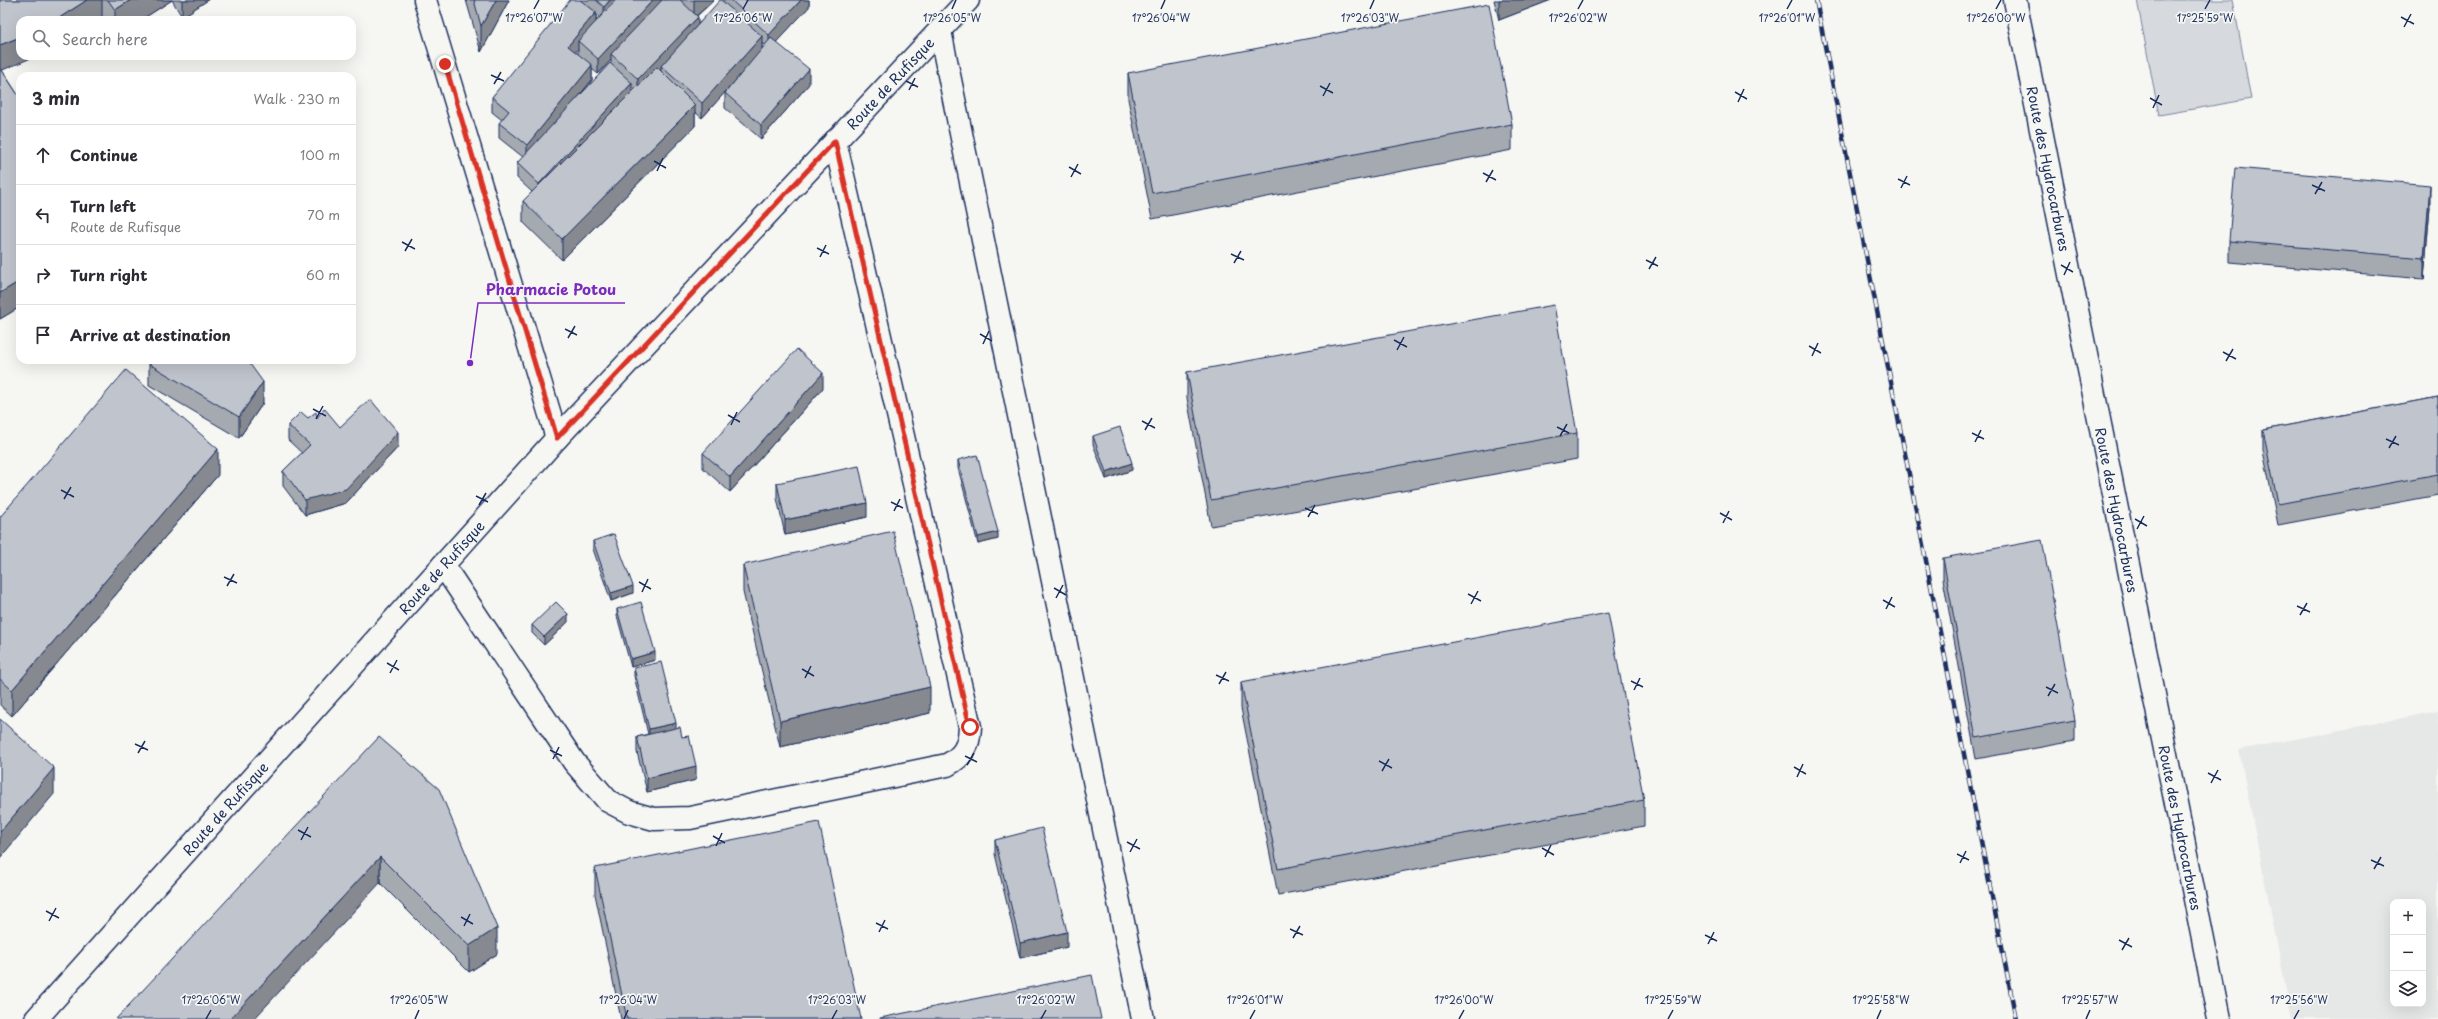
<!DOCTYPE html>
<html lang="en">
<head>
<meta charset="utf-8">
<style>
  :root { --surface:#fff; --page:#f7f7f7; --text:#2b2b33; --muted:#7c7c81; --line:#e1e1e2 }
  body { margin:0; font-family:"Playpen Sans",sans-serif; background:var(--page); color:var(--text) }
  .controls { position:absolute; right:12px; bottom:12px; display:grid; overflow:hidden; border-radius:8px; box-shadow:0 4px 16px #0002 }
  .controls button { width:36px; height:36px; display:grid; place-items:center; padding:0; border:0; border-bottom:1px solid var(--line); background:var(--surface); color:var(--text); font:20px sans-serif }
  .stop { position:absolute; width:12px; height:12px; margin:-9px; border:3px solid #d93025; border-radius:50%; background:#fff }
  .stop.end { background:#d93025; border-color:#fff; box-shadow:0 1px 4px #0008 }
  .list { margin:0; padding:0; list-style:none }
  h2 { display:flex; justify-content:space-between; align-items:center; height:52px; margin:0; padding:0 16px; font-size:17px }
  h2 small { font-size:13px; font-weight:400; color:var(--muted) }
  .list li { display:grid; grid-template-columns:26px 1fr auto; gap:12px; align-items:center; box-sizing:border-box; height:60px; padding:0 16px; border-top:1px solid var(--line) }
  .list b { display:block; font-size:15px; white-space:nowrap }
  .list p { margin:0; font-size:13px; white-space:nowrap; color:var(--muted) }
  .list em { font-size:13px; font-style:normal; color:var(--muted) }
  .icon { flex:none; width:22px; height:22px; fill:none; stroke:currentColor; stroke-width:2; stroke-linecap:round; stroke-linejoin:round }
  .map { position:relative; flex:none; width:2438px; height:1019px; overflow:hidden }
  .search { position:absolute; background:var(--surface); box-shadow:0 4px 16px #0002; left:16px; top:16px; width:340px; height:44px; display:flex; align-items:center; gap:10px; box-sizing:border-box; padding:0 14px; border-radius:12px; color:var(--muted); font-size:15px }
  .panel { position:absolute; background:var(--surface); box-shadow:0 4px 16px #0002; left:16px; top:72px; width:340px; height:292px; border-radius:12px }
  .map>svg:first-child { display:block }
</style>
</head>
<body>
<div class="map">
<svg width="2438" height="1019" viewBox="0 0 2438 1019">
  <rect width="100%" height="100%" fill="#f6f6f2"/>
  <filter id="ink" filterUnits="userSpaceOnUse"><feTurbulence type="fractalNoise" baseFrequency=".025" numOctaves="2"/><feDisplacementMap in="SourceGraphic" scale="8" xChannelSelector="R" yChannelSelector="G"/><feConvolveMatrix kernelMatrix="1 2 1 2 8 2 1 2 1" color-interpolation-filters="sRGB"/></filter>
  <g filter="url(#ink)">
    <path fill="#e6e7e7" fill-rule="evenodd" d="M2438,711V1019H2292L2239,750ZM2393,902H2423V1004H2393Z"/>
    <polygon fill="#d6d9dd" stroke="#78849e" points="2137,0 2233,0 2251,99 2159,115"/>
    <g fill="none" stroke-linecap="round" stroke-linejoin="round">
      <g stroke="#1b2f5e" stroke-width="25">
        <g id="lane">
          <polyline points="940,31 1143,1019"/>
          <path d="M443,565L574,762L608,801L629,812L654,819L690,818L947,765C964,756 969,746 970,727L835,141"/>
        </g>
      </g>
      <g stroke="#1b2f5e" stroke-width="25">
        <polyline id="street" points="425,0 557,438"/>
      </g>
      <g stroke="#1b2f5e" stroke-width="25">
        <g id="secondary">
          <path id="s1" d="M2015,0L2219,1019"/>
          <path id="s2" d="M36,1019L557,438L968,0"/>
        </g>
      </g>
      <use href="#lane" stroke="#f6f6f2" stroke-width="22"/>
      <use href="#street" stroke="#f6f6f2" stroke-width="22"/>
      <use href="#secondary" stroke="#f6f6f2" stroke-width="22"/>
      <g stroke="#1b2f5e" stroke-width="4.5">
        <polyline id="rail" points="1816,0 2016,1019"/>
      </g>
      <use href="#rail" stroke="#f6f6f2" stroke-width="3" stroke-dasharray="9" stroke-linecap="butt"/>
    </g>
    <g fill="#a5a9b0" stroke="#1b2f5e" fill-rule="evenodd">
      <polygon points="0,0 208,0 182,17 172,0 141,20 104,20 102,17 2,70 20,98 20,307 0,319"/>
      <polygon points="466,0 509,0 481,52"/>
      <path d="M580,0H714L697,16L698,24L722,0H809V7L776,42L809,84L761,139L725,108V93L740,75L702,118L695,112V126L562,260L523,222V201L532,192L517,178V163L523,157L499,138V123L502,120L492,112V97ZM596,14L599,17L596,21ZM762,43L765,46L762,49ZM578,49V54L575,52ZM611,60V63L580,95L592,80V69L598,74Z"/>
      <polygon points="1494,0 1551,0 1499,20"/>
      <polygon points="1128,73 1512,124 1512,150 1152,219 1128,99"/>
      <polygon points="2430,206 2424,279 2229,262 2229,241"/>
      <polygon points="149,364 263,403 239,438 149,385"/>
      <polygon points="1187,372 1577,433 1577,459 1211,526 1187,398"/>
      <polygon points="823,388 730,492 703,468 703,453"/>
      <polygon points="2438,397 2438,495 2278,525 2263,451 2263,430"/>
      <polygon points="308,418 317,418 340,427 398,447 346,503 305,515 283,486 283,471 302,453 288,440 288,425"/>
      <polygon points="1093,436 1132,470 1106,479 1093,444"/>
      <polygon points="958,460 998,539 978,544 958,468"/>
      <polygon points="218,475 12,716 0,705 0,517"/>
      <polygon points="777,483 867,517 785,535 777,498"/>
      <polygon points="593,541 633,593 611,601 593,549"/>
      <polygon points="1943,558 2075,720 2075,741 1976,759 1943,579"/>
      <polygon points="743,565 930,713 780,747 743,592"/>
      <polygon points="617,609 655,660 631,667 617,616"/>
      <polygon points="568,622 544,645 532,633 532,625"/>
      <polygon points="634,668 682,737 696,780 647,792 637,752 637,737 648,734 634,676"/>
      <polygon points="1241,682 1644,800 1644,826 1278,895 1241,708"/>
      <polygon points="379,737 497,954 469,972 380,883"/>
      <polygon points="995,840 1067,947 1020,958 995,854"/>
      <polygon points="595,868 861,1019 621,1019 595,894"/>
    </g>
    <g fill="#868990" stroke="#1b2f5e">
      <polygon points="87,0 102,0 102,17 97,20 56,20"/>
      <polygon points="131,0 172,0 141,20 115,20 115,10"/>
      <polygon points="182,0 208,0 182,17"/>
      <polygon points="496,0 509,0 481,52 481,26"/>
      <polygon points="610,0 623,0 604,22 604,7"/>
      <polygon points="653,0 667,0 611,54 611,60 598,74 598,59"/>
      <polygon points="694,0 714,0 694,18"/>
      <polygon points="801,0 809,0 809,7 769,50 769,35"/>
      <polygon points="1499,0 1551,0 1499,20"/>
      <polygon points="596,12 596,27 578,41 578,49 568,61 568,46"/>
      <polygon points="698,17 698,31 661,66 661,71 638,94 638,79"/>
      <polygon points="762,36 762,51 702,118 702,103"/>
      <polygon points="20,37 20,56 36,56 0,71 0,45"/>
      <polygon points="592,65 592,80 527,160 527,145"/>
      <polygon points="809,69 809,84 761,139 761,125"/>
      <polygon points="632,83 632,98 539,199 539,184"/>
      <polygon points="695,105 695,126 562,260 562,239"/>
      <polygon points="2430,185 2430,206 2424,279 2424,258"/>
      <polygon points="20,281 20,307 0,319 0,293"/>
      <polygon points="823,373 823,388 730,492 730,477"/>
      <polygon points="263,382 263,403 239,438 239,417"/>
      <polygon points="398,432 398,447 346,503 305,515 305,500"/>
      <polygon points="218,449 218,475 12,716 12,690"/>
      <polygon points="1132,463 1132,470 1106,479 1106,472"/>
      <polygon points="867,503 867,517 785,535 785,520"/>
      <polygon points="998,532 998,539 978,544 978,537"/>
      <polygon points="633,586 633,593 611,601 611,593"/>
      <polygon points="568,614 568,622 544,645 544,637"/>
      <polygon points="655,652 655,660 631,667 631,659"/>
      <polygon points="930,687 930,713 780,747 780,721"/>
      <polygon points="676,723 676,731 649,737 649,729"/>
      <polygon points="696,766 696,780 647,792 647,778"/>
      <polygon points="54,768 54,794 0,858 0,832"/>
      <polygon points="380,857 380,883 254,1019 230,1019"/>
      <polygon points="497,928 497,954 469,972 469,946"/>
      <polygon points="1067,932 1067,947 1020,958 1020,943"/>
    </g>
    <g fill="#c0c4cd" stroke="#1b2f5e">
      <polygon points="0,0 87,0 56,20 20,20 20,37 0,45"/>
      <polygon points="108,0 131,0 115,10"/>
      <polygon points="474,0 496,0 481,26"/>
      <polygon points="570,0 580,0 596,12 568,46 592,65 527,145 499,123 509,111 492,97"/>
      <polygon points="596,0 610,0 604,7"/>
      <polygon points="616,0 653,0 598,59 578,41"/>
      <polygon points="662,0 680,0 698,17 638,79 611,54"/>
      <polygon points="720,0 721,0 762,36 702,103 661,66"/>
      <polygon points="731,0 801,0 769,35"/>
      <polygon points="1489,4 1512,124 1152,193 1128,73"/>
      <polygon points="771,38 809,69 761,125 725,93"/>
      <polygon points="610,63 632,83 539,184 517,163"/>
      <polygon points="657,67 695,105 562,239 523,201"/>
      <polygon points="1,69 20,98 20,281 0,293 0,70"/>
      <polygon points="2235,168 2430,185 2424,258 2229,241"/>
      <polygon points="1554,305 1577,433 1211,500 1187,372"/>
      <polygon points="797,349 823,373 730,477 703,453"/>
      <polygon points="151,360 247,360 263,382 239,417 149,364"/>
      <polygon points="126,370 218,449 12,690 0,679 0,517"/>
      <polygon points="2438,397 2438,474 2278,504 2263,430"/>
      <polygon points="370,399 398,432 346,489 305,500 283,471 310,445 288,425 301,412 308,418 316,412 317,418 324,408 340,427"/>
      <polygon points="1120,427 1132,463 1106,472 1093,436"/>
      <polygon points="977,455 998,532 978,537 958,460"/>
      <polygon points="859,466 867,503 785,520 777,483"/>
      <polygon points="893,531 930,687 780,721 743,565"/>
      <polygon points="614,534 633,586 611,593 593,541"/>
      <polygon points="2042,540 2075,720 1976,738 1943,558"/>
      <polygon points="556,602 568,614 544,637 532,625"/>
      <polygon points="641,602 655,652 631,659 617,609"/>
      <polygon points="1608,613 1644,800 1278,869 1241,682"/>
      <polygon points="661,662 676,723 649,729 634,668"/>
      <polygon points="0,719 54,768 0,832"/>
      <polygon points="680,727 682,737 689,736 696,766 647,778 637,737"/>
      <polygon points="379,737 439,789 497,928 469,946 380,857 230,1019 116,1019"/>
      <polygon points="819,822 861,1019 627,1019 595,868"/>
      <polygon points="1042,828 1067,932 1020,943 995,840"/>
      <polygon points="1092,975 1101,1019 880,1019 880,1018"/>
    </g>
  </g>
  <g fill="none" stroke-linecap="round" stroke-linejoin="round" filter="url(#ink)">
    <polyline stroke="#d93025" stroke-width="5" points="445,64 557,438 835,141 970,727"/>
  </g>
  <path fill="none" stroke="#1b2f5e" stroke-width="1.5" d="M534,9L539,0M743,9L748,0M952,9L956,0M1161,9L1165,0M1370,9L1374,0M1578,9L1583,0M1787,9L1792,0M1996,9L2001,0M2205,9L2210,0M2401,17L2414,24M2404,27L2411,14M491,75L504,81M906,81L918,87M494,84L501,72M1320,86L1333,93M909,90L915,78M1735,92L1747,99M1323,96L1330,83M2150,98L2162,105M1738,102L1744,89M2153,108L2159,95M654,161L666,168M1069,167L1081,174M657,171L663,158M1483,173L1496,180M1071,177L1078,164M1898,179L1910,185M1486,182L1493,170M2312,185L2325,191M1901,188L1907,176M2315,194L2322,182M402,242L415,249M817,248L829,254M405,251L412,239M1231,254L1244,260M820,257L826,245M1646,260L1658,266M1234,263L1241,251M2061,265L2073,272M1649,269L1656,257M2064,275L2070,262M565,329L577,335M980,334L992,341M568,338L575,326M1394,340L1407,347M983,344L989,331M1809,346L1821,353M1397,350L1404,337M2223,352L2236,359M1812,356L1818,343M2226,361L2233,349M313,409L326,416M728,415L740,422M316,419L323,406M1142,421L1155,428M731,425L737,412M1557,427L1569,433M1145,430L1152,418M1972,433L1984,439M1560,436L1567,424M2386,439L2399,445M1975,442L1981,430M2389,448L2396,436M61,490L74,497M476,496L488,502M64,499L71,487M891,502L903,508M479,505L486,493M1305,508L1318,514M894,511L900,499M1720,513L1732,520M1308,517L1315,505M2135,519L2147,526M1723,523L1729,511M2137,529L2144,516M224,577L237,583M639,582L651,589M227,586L234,574M1054,588L1066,595M642,592L648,579M1468,594L1481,601M1056,598L1063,585M1883,600L1895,607M1471,604L1478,591M2297,606L2310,612M1886,609L1892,597M2300,615L2307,603M387,663L399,670M802,669L814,676M390,673L397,660M1216,675L1229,681M805,678L811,666M1631,681L1643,687M1219,684L1226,672M2046,687L2058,693M1634,690L1640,678M2048,696L2055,684M135,744L148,750M550,750L562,756M138,753L145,741M965,756L977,762M553,759L559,747M1379,761L1392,768M967,765L974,753M1794,767L1806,774M1382,771L1389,759M2208,773L2221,780M1797,777L1803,764M2211,783L2218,770M298,830L311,837M713,836L725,843M301,840L308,827M1127,842L1140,849M716,846L722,833M1542,848L1554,855M1130,852L1137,839M1957,854L1969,860M1545,857L1551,845M2371,860L2384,866M1960,863L1966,851M2374,869L2381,857M46,911L59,918M461,917L473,924M49,921L56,908M876,923L888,929M464,926L470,914M1290,929L1303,935M879,932L885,920M1705,935L1717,941M1293,938L1300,926M2119,940L2132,947M1708,944L1714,932M2122,950L2129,938M206,1019L211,1010M415,1019L419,1010M624,1019L628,1010M832,1019L837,1010M1041,1019L1046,1010M1250,1019L1255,1010M1459,1019L1464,1010M1668,1019L1673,1010M1877,1019L1881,1010M2086,1019L2090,1010M2294,1019L2299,1010"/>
  <g text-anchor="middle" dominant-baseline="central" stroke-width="3.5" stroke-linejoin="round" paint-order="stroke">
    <g font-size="14" fill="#1b2f5e" stroke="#f6f6f2">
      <text stroke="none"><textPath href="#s2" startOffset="1267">Route de Rufisque</textPath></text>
      <text stroke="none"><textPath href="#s1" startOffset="172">Route des Hydrocarbures</textPath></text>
      <text stroke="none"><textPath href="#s1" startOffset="520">Route des Hydrocarbures</textPath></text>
      <text stroke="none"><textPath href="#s2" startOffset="607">Route de Rufisque</textPath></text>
      <text stroke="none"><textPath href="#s2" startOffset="283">Route de Rufisque</textPath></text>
      <text stroke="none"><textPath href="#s1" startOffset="844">Route des Hydrocarbures</textPath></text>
    </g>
  </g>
  <g font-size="10" text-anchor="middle" fill="#1b2f5e" stroke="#f6f6f2" stroke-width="3.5" stroke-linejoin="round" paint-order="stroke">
    <text x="534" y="22">17°26'07"W</text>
    <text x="743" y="22">17°26'06"W</text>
    <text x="952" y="22">17°26'05"W</text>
    <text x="1161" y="22">17°26'04"W</text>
    <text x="1370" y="22">17°26'03"W</text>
    <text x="1578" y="22">17°26'02"W</text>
    <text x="1787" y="22">17°26'01"W</text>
    <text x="1996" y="22">17°26'00"W</text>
    <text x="2205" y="22">17°25'59"W</text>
    <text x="211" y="1004">17°26'06"W</text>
    <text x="419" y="1004">17°26'05"W</text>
    <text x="628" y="1004">17°26'04"W</text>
    <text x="837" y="1004">17°26'03"W</text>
    <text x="1046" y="1004">17°26'02"W</text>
    <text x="1255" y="1004">17°26'01"W</text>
    <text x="1464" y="1004">17°26'00"W</text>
    <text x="1673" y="1004">17°25'59"W</text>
    <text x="1881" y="1004">17°25'58"W</text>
    <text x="2090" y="1004">17°25'57"W</text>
    <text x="2299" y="1004">17°25'56"W</text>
  </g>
  <path fill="none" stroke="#7b2cbf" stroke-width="1.5" d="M470 363L478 303H625"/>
  <circle fill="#7b2cbf" stroke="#f6f6f2" stroke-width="1.5" cx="470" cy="363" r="4"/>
  <g font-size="15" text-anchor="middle" font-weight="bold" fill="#7b2cbf" stroke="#f6f6f2" stroke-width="3.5" stroke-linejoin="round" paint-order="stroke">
    <text x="551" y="295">Pharmacie Potou</text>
  </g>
</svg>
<div class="controls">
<button>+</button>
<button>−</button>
<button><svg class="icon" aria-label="layers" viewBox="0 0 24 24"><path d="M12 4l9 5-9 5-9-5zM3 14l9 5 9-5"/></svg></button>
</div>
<div class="stop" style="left:970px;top:727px"></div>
<div class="stop end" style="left:445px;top:64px"></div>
<div class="search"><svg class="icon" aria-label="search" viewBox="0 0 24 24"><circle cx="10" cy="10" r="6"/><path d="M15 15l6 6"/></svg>Search here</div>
<section class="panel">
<h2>3 min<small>Walk · 230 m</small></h2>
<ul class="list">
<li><svg class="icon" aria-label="ahead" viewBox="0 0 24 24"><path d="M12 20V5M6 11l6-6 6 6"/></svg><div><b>Continue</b></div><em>100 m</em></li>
<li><svg class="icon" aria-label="left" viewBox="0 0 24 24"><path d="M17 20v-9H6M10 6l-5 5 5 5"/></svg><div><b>Turn left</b><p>Route de Rufisque</p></div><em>70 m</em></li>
<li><svg class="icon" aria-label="right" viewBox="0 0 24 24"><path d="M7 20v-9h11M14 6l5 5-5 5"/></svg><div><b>Turn right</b></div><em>60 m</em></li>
<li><svg class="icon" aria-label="arrive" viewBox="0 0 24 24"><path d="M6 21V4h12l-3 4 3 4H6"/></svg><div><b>Arrive at destination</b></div></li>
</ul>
</section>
</div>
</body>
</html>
